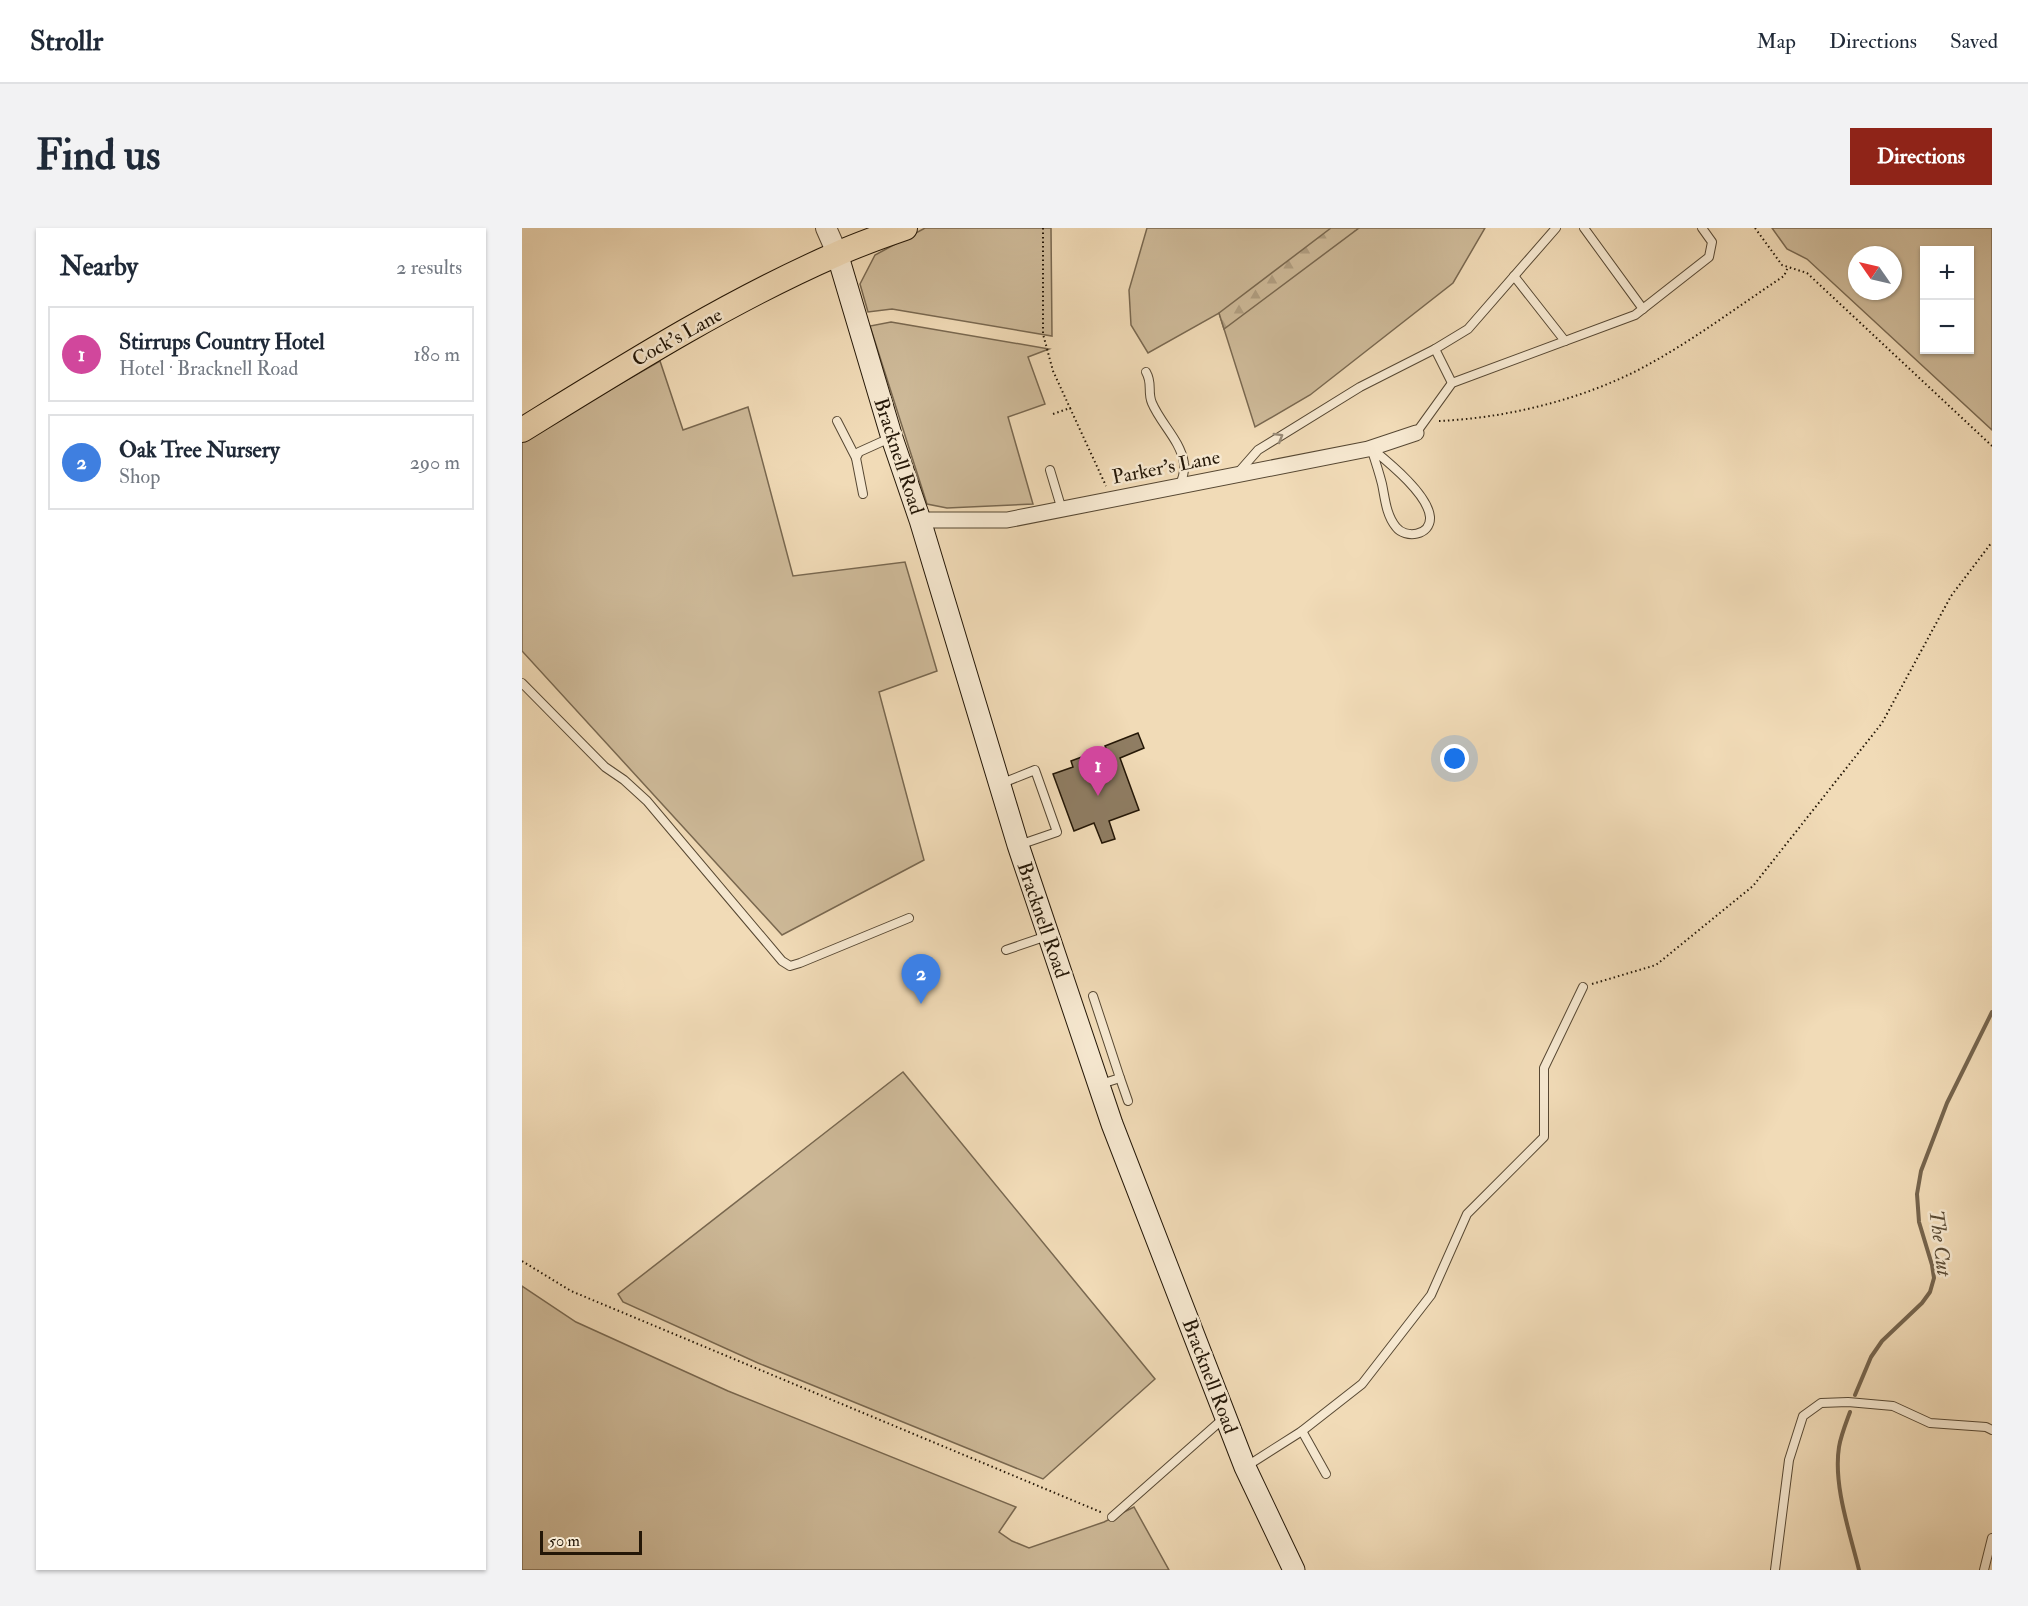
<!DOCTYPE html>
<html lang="en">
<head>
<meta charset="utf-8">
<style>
  :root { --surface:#fff; --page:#f2f2f3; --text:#1f2937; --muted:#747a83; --line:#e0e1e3; --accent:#8f2418 }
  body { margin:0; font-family:"IM FELL Double Pica",serif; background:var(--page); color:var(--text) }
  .controls { position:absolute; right:18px; top:18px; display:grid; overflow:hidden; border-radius:0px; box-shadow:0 2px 4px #0004 }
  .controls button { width:54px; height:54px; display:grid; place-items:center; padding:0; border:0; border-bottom:2px solid var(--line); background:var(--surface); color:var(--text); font:30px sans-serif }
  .compass { position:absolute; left:1326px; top:18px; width:54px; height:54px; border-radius:50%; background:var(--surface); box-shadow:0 2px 4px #0004; rotate:304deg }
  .scale { position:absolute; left:18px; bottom:15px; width:102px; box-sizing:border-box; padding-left:6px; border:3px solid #241707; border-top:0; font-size:16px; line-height:21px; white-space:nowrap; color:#241707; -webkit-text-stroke:4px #f6e8d0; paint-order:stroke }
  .you { position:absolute; left:933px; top:531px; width:21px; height:21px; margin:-15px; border:4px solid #fff; border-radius:50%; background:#1a73e8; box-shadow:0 0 0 9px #1a73e833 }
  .badge { display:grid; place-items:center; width:39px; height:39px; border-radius:50%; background:var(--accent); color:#fff; font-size:20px; font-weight:700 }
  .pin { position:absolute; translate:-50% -50px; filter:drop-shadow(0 2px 3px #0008) }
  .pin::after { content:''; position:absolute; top:32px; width:21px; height:18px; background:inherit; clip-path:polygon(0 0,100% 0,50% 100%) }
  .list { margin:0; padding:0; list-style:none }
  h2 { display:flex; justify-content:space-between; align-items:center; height:78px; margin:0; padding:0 24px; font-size:26px }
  h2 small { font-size:20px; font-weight:400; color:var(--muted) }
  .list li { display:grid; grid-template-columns:39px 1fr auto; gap:18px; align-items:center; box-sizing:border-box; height:96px; margin:0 12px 12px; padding:0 12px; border:2px solid var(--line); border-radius:0px }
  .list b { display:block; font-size:22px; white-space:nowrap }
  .list p { margin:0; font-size:20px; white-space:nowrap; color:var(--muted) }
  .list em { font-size:20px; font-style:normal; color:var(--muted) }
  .map { position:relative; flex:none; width:1470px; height:1342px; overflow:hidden; border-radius:0px }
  header { display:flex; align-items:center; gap:36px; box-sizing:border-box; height:84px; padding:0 30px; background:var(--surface); border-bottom:2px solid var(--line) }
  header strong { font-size:28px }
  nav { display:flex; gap:33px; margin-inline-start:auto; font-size:21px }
  .intro { display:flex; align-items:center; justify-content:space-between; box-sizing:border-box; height:144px; padding:0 36px }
  h1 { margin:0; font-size:42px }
  .button { padding:15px 27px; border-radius:0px; background:var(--accent); color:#fff; font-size:21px; font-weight:700 }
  main { display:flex; gap:36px; padding:0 36px }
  aside { flex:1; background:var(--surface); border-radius:0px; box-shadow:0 2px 4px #0004 }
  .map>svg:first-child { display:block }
</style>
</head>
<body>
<header>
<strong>Strollr</strong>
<nav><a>Map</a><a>Directions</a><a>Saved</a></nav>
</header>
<div class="intro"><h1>Find us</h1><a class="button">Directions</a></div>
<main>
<aside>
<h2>Nearby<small>2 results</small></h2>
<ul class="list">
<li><span class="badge" style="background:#d1479c">1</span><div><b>Stirrups Country Hotel</b><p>Hotel · Bracknell Road</p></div><em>180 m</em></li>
<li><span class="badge" style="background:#3f7fe0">2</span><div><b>Oak Tree Nursery</b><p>Shop</p></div><em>290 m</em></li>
</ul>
</aside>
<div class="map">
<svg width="1470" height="1342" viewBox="0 0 1470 1342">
  <defs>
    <pattern id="forest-firs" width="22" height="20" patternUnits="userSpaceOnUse" patternTransform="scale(1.5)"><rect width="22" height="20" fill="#ceba99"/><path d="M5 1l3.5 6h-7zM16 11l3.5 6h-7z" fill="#b19f82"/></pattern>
  </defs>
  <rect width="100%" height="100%" fill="#f1dbb7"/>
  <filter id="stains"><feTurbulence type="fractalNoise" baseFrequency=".00333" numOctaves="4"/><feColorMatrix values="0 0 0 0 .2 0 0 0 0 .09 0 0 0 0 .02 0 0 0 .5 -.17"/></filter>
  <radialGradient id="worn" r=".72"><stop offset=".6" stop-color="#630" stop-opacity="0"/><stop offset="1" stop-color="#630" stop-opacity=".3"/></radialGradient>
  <g fill="#ceba99" stroke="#796850" stroke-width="1.5" fill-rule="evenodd">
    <polygon points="403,0 529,0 530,108 370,81 346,84 338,56 353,27"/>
    <polygon points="625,0 963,0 931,55 788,167 733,199 697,85 626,125 609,97 607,62"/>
    <path d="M1250,0H1470V202L1285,31L1265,21ZM1402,22H1448V122H1402ZM1335,27H1371V63H1335Z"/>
    <polygon points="369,94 527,121 506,129 523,176 486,189 511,276 425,280 405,276 348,98"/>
    <polygon points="138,133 161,202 226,179 271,348 383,334 415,443 357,464 402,632 260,707 0,423 0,212"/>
    <polygon points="381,844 633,1151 521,1251 236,1135 101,1074 96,1066"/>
    <polygon points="0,1058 54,1094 206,1163 494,1279 477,1304 490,1313 507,1320 582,1294 612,1279 647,1342 0,1342"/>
  </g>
  <polygon fill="url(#forest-firs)" stroke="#796850" stroke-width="1.5" points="809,0 837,0 702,101 697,85"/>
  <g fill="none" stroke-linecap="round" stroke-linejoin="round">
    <g stroke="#75644d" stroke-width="4">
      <polyline points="1333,1167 1349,1129 1360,1113 1400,1075 1408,1064 1412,1050 1410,1037 1397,994 1395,966 1399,943 1425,875 1470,784"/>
      <path d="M1328,1184C1324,1195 1319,1207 1317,1219C1311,1257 1328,1305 1337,1342"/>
    </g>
  </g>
  <polygon fill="#8f7d63" stroke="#241707" stroke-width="1.5" points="616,505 622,520 598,530 617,582 587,593 593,611 580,615 572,595 552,603 531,546 551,539 549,533 584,520 583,518"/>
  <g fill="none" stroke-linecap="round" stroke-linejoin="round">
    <g stroke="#574833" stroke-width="10">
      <g id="service">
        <polyline points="1062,0 1121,81"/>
        <polyline points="992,48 1043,113"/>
        <path d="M624,144C631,156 625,163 630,175C639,196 658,212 662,235C664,241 660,251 658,258"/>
        <polyline points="930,155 913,121 946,101 1034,0"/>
        <polyline points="315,193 334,230"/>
        <polyline points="894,205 930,155 1113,87 1187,29 1190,14 1180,0"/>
        <path d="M849,220C866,234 906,266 908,289C909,308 883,311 874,299C864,287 863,270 860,256C857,244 853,232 849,220Z"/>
        <polyline points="528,242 540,282"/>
        <polyline points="715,246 736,222 838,159 913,121"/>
        <polyline points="341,266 334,230 337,224 368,210"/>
        <polyline points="0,455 83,539 102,552 125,573 260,733 268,738 278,735 387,690"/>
        <polyline points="478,556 513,542 535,604 497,617"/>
        <polyline points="484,722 525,708"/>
        <polyline points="571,768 598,850 579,856"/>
        <polyline points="598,850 606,873"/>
        <polyline points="780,1203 804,1246"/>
        <polyline points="725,1238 780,1203 840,1156 909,1067 945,986 1022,909 1022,840 1061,759"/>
        <polyline points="590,1289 702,1190"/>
        <polyline points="1253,1342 1267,1232 1281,1188 1299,1175 1326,1174 1371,1178 1408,1195 1464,1199 1470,1202"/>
        <polyline points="1462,1342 1470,1310"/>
      </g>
    </g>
    <g stroke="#574833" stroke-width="17">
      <polyline id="minor" points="398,292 485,292 846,221 894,205"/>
    </g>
    <g stroke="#574833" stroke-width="22">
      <polyline id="tertiary" points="304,0 315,25"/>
    </g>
    <g stroke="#241707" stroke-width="23">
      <polyline id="secondary" points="315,25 370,210 398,292 496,617 590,896 723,1239 772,1342"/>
    </g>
    <g stroke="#241707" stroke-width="26">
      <path id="primary" d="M0,202C102,139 205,74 315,26C337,16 360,8 383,0"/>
    </g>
    <g stroke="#241707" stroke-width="2" stroke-dasharray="1.5 3" stroke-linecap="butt">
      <polyline points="521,0 521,106 531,143 548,180"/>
      <polyline points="1233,0 1260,37 1285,45 1470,218"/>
      <polyline points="531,186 548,180 584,258"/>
      <path d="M917,193C984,190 1059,172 1120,140C1169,114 1215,79 1262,48L1266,39"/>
      <polyline points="1070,756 1134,737 1231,658 1360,495 1429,368 1470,314"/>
      <polyline points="0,1033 49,1063 581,1285"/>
    </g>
    <use href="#service" stroke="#f6e8d0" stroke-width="8"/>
    <use href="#minor" stroke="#f6e8d0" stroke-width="15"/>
    <use href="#tertiary" stroke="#f6e8d0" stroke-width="20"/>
    <use href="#secondary" stroke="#f6e8d0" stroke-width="21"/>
    <use href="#primary" stroke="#f1dbb7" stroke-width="24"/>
  </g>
  <defs><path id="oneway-chevron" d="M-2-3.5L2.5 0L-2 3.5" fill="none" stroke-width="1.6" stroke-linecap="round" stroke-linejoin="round" transform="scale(1.5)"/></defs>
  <use stroke="#988a76" href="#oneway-chevron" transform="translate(757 209) rotate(-31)"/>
  <g text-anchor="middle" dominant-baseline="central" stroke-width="5" stroke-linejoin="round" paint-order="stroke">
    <g font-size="20" fill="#241707" stroke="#f6e8d0">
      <text transform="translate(155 109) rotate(-29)">Cock's Lane</text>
      <text transform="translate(377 228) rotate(72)">Bracknell Road</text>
      <text transform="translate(644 239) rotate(-11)">Parker's Lane</text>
      <text transform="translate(521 692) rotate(71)">Bracknell Road</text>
      <text transform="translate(688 1148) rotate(69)">Bracknell Road</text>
    </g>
    <g font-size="21" font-style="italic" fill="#5a4b35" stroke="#f6e8d0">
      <text transform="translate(1418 1015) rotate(83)">The Cut</text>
    </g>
  </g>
  <rect width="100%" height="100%" filter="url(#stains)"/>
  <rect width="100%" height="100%" fill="url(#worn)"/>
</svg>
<div class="controls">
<button>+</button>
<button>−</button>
</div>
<svg class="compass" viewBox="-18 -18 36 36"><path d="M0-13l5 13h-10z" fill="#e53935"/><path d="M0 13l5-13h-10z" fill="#747a83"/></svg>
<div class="scale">50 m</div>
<div class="you"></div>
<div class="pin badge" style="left:576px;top:568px;background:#d1479c">1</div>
<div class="pin badge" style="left:399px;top:776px;background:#3f7fe0">2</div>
</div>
</main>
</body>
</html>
